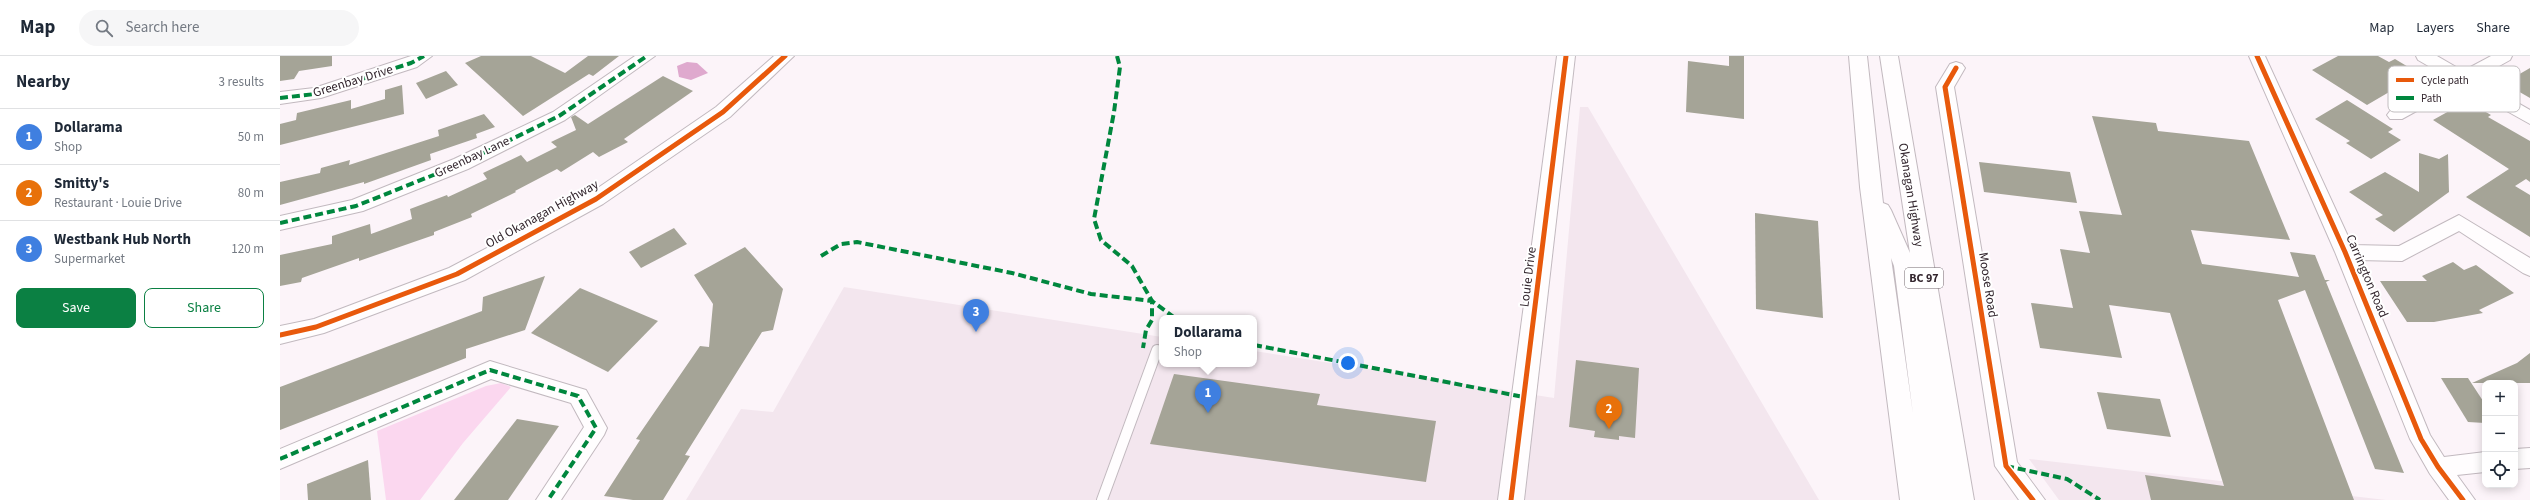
<!DOCTYPE html>
<html lang="en">
<head>
<meta charset="utf-8">
<style>
  :root { --surface:#fff; --page:#f6f6f7; --text:#1f2937; --muted:#747a83; --line:#e0e1e3; --accent:#0b8043 }
  body { margin:0; font-family:"Source Sans 3",sans-serif; background:var(--page); color:var(--text) }
  .controls { position:absolute; right:12px; bottom:12px; display:grid; overflow:hidden; border-radius:8px; box-shadow:0 2px 10px #0003 }
  .controls button { width:36px; height:36px; display:grid; place-items:center; padding:0; border:0; border-bottom:1px solid var(--line); background:var(--surface); color:var(--text); font:20px sans-serif }
  .you { position:absolute; left:1068px; top:307px; width:14px; height:14px; margin:-10px; border:3px solid #fff; border-radius:50%; background:#1a73e8; box-shadow:0 0 0 6px #1a73e833 }
  .badge { display:grid; place-items:center; width:26px; height:26px; border-radius:50%; background:var(--accent); color:#fff; font-size:13px; font-weight:700 }
  .pin { position:absolute; translate:-50% -33px; filter:drop-shadow(0 1px 2px #0008) }
  .pin::after { content:''; position:absolute; top:21px; width:14px; height:12px; background:inherit; clip-path:polygon(0 0,100% 0,50% 100%) }
  .popup { position:absolute; left:879px; top:259px; width:98px; height:52px; box-sizing:border-box; display:grid; place-content:center; border-radius:8px; background:var(--surface); filter:drop-shadow(0 1px 3px #0005); font-size:13px; white-space:nowrap; color:var(--muted) }
  .popup b { font-size:15px; color:var(--text) }
  .popup::after { content:''; position:absolute; left:50%; top:100%; margin-left:-8px; border:8px solid transparent; border-top-color:var(--surface) }
  .list { margin:0; padding:0; list-style:none }
  h2 { display:flex; justify-content:space-between; align-items:center; height:52px; margin:0; padding:0 16px; font-size:17px }
  h2 small { font-size:13px; font-weight:400; color:var(--muted) }
  .list li { display:grid; grid-template-columns:26px 1fr auto; gap:12px; align-items:center; box-sizing:border-box; height:56px; padding:0 16px; border-top:1px solid var(--line) }
  .list b { display:block; font-size:15px; white-space:nowrap }
  .list p { margin:0; font-size:13px; white-space:nowrap; color:var(--muted) }
  .list em { font-size:13px; font-style:normal; color:var(--muted) }
  .actions { display:flex; gap:8px; padding:12px 16px }
  .actions a { flex:1; padding:9px 0; border:1px solid var(--accent); border-radius:8px; text-align:center; font-size:14px; color:var(--accent) }
  .actions .main { background:var(--accent); color:#fff }
  .icon { flex:none; width:22px; height:22px; fill:none; stroke:currentColor; stroke-width:2; stroke-linecap:round; stroke-linejoin:round }
  .map { position:relative; flex:none; width:2250px; height:444px; overflow:hidden }
  header { display:flex; align-items:center; gap:24px; box-sizing:border-box; height:56px; padding:0 20px; background:var(--surface); border-bottom:1px solid var(--line) }
  header strong { font-size:19px }
  nav { display:flex; gap:22px; margin-inline-start:auto; font-size:14px }
  .search { width:280px; height:36px; background:var(--page); display:flex; align-items:center; gap:10px; box-sizing:border-box; padding:0 14px; border-radius:22px; color:var(--muted); font-size:15px }
  main { display:flex }
  aside { flex:1; background:var(--surface) }
  .map>svg:first-child { display:block }
</style>
</head>
<body>
<header>
<strong>Map</strong>
<div class="search"><svg class="icon" aria-label="search" viewBox="0 0 24 24"><circle cx="10" cy="10" r="6"/><path d="M15 15l6 6"/></svg>Search here</div>
<nav><a>Map</a><a>Layers</a><a>Share</a></nav>
</header>
<main>
<aside>
<h2>Nearby<small>3 results</small></h2>
<ul class="list">
<li><span class="badge" style="background:#3f7fe0">1</span><div><b>Dollarama</b><p>Shop</p></div><em>50 m</em></li>
<li><span class="badge" style="background:#e8710a">2</span><div><b>Smitty's</b><p>Restaurant · Louie Drive</p></div><em>80 m</em></li>
<li><span class="badge" style="background:#3f7fe0">3</span><div><b>Westbank Hub North</b><p>Supermarket</p></div><em>120 m</em></li>
</ul>
<div class="actions"><a class="main">Save</a><a>Share</a></div>
</aside>
<div class="map">
<svg width="2250" height="444" viewBox="0 0 2250 444">
  <rect width="100%" height="100%" fill="#fcf4f9"/>
  <g fill="#f3e6ee">
    <polygon points="1300,51 1308,51 1539,444 406,444 461,353 493,356 564,231 882,281 882,308 974,308 974,295 1274,342"/>
    <polygon points="1749,403 2106,444 1779,444"/>
  </g>
  <polygon fill="#fbd7ef" points="221,327 231,331 183,387 140,444 106,444 97,375 206,330"/>
  <polygon fill="#dfa9ce" points="407,6 417,7 428,17 411,24 399,21 397,10"/>
  <g fill="#a5a497">
    <polygon points="0,0 52,0 52,10 19,15 14,23 0,25"/>
    <polygon points="201,0 251,0 285,17 308,0 339,0 313,20 309,18 243,60 185,7"/>
    <polygon points="1449,0 1464,0 1464,63 1406,56 1408,5 1449,10"/>
    <polygon points="2058,0 2098,0 2109,6 2115,3 2140,18 2087,49 2032,14"/>
    <polygon points="2250,12 2250,42 2224,27"/>
    <polygon points="166,15 178,29 146,43 136,27"/>
    <polygon points="383,20 413,35 344,83 348,86 319,101 313,96 281,116 277,113 235,135 236,136 191,158 192,161 154,176 154,179 79,205 79,202 22,222 21,226 0,230 0,199 52,188 52,180 90,168 91,178 132,163 130,153 167,139 168,141 207,123 203,117 241,99 247,106 277,91 271,86 296,74 291,61 295,59 308,68"/>
    <polygon points="122,29 124,58 0,89 0,68 16,64 17,57 71,44 71,53 105,43 105,34"/>
    <polygon points="2067,44 2113,73 2108,76 2121,84 2091,103 2066,87 2070,85 2035,63"/>
    <polygon points="2187,45 2211,59 2208,61 2250,85 2250,126 2246,123 2235,130 2250,139 2250,181 2186,141 2229,113 2153,64"/>
    <polygon points="204,58 215,71 196,78 197,82 150,98 151,104 84,128 84,126 0,149 0,126 40,117 41,112 70,104 69,109 159,80 158,74"/>
    <polygon points="1812,60 1876,67 1878,75 1969,85 2010,184 1911,174 1922,208 2019,221 2010,196 2035,199 2045,224 2050,224 2046,226 2124,417 2095,413 2025,234 1998,244 2074,444 1871,444 1865,419 1944,430 1890,257 1829,249 1842,302 1760,292 1751,247 1793,252 1780,193 1810,197 1799,155 1842,159"/>
    <polygon points="2139,97 2159,103 2168,98 2169,136 2114,176 2095,163 2103,159 2069,136 2105,116 2139,136"/>
    <polygon points="1699,106 1790,116 1797,147 1704,136"/>
    <polygon points="1475,157 1538,165 1543,262 1476,253"/>
    <polygon points="394,172 407,188 361,212 349,196"/>
    <polygon points="465,191 503,233 493,274 482,276 405,399 410,400 383,444 353,444 324,440 360,384 356,383 420,290 429,291 433,248 414,219"/>
    <polygon points="2173,206 2184,214 2196,209 2234,237 2199,254 2203,257 2154,266 2127,266 2100,225 2147,225 2142,220"/>
    <polygon points="265,220 245,274 186,293 186,302 0,374 0,331 202,255 203,241"/>
    <polygon points="300,232 378,265 328,316 251,277"/>
    <polygon points="2250,297 2250,327 2192,327 2237,307"/>
    <polygon points="1296,304 1359,312 1355,382 1339,380 1339,384 1314,381 1315,375 1289,371"/>
    <polygon points="894,318 1040,338 1037,349 1156,365 1146,426 870,388"/>
    <polygon points="2161,322 2188,322 2205,348 2205,367 2188,366"/>
    <polygon points="1817,336 1880,343 1891,381 1827,373"/>
    <polygon points="237,363 279,370 228,444 174,444"/>
    <polygon points="88,404 91,444 28,444 27,428"/>
  </g>
  <g fill="none" stroke-linecap="round" stroke-linejoin="round">
    <g stroke="#c2b9bf" stroke-width="12">
      <polyline id="lane" points="822,444 877,294"/>
    </g>
    <g stroke="#c2b9bf" stroke-width="2">
      <g id="street">
        <polygon points="131,0 152,0 137,11 41,42 0,48 0,36 34,32"/>
        <polygon points="355,0 375,0 285,64 188,113 83,155 0,174 0,160 72,144 174,103 273,56"/>
        <polygon points="1969,0 1985,0 2072,189 2119,190 2179,159 2250,202 2250,220 2243,217 2179,175 2122,205 2078,204 2150,379 2164,401 2205,396 2205,416 2177,419 2195,444 2169,444 2150,418 2130,383 2055,196"/>
        <polygon points="2136,0 2157,0 2183,15 2211,0 2232,0 2230,4 2196,23 2250,54 2250,68 2182,30 2122,63 2110,63 2107,59 2110,55 2169,22 2138,4"/>
        <polygon points="1676,6 1682,8 1685,12 1674,31 1737,406 1765,444 1739,444 1715,410 1656,31 1670,8"/>
        <polygon points="210,305 306,334 327,372 324,379 281,444 256,444 304,371 291,347 211,323 0,413 0,393"/>
        <polygon points="2250,392 2250,412 2235,413 2235,393"/>
      </g>
    </g>
    <g stroke="#c2b9bf" stroke-width="2">
      <g id="secondary">
        <polygon points="494,0 514,0 450,61 323,148 185,224 44,277 0,288 0,270 34,263 169,212 309,138 436,51"/>
        <polygon points="1277,0 1295,0 1244,444 1218,444"/>
      </g>
    </g>
    <g stroke="#c2b9bf" stroke-width="2">
      <path id="highway" d="M1569,0H1587L1603,147L1608,149L1611,154L1630,197L1600,0H1618L1694,444H1620L1580,131ZM1611,202L1614,210L1633,358Z"/>
    </g>
    <use href="#lane" stroke="#fffdfe" stroke-width="10"/>
    <use href="#street" fill="#fffdfe" fill-rule="evenodd"/>
    <use href="#secondary" fill="#fffdfe" fill-rule="evenodd"/>
    <use href="#highway" fill="#fffdfe" fill-rule="evenodd"/>
    <g stroke="#00873e" stroke-width="4" stroke-dasharray="8 4" stroke-linecap="butt">
      <polyline points="837,0 840,11 834,56 814,163 821,184 852,210 872,245 895,262"/>
      <polyline points="0,42 35,38 131,7 144,0"/>
      <polyline points="0,167 76,150 181,108 279,60 367,0"/>
      <polyline points="541,200 561,188 577,186 732,217 811,238 872,245 872,264 866,274 863,292"/>
      <polyline points="974,289 1244,341"/>
      <polyline points="0,403 210,314 298,340 316,372 268,444"/>
      <polyline points="1726,410 1787,423 1820,444"/>
    </g>
    <g stroke="#fff" stroke-width="8">
      <g id="cycleway">
        <polyline points="1977,0 2065,196 2141,383 2158,411 2183,444"/>
        <polyline points="1676,12 1665,31 1726,410 1753,444"/>
        <polyline points="0,279 36,271 177,218 316,143 443,56 505,0"/>
        <polyline points="1231,444 1286,0"/>
      </g>
    </g>
    <use href="#cycleway" stroke="#e8590c" stroke-width="5"/>
  </g>
  <g text-anchor="middle" dominant-baseline="central" stroke-width="4" stroke-linejoin="round" paint-order="stroke">
    <rect fill="#fff" stroke="#70676d" stroke-width="1" x="1625" y="212" width="38" height="20" rx="3"/>
    <g font-size="12" font-weight="bold" fill="#33262e">
      <text x="1644" y="222">BC 97</text>
    </g>
    <g font-size="13" fill="#33262e" stroke="#fff">
      <text transform="translate(73 25) rotate(-17)">Greenbay Drive</text>
      <text transform="translate(192 101) rotate(-25)">Greenbay Lane</text>
      <text transform="translate(1631 139) rotate(81)">Okanagan Highway</text>
      <text transform="translate(262 158) rotate(-29)">Old Okanagan Highway</text>
      <text transform="translate(2087 220) rotate(67)">Carrington Road</text>
      <text transform="translate(1248 221) rotate(-83)">Louie Drive</text>
      <text transform="translate(1708 229) rotate(81)">Moose Road</text>
    </g>
  </g>
  <rect x="2108" y="10" width="132" height="46" rx="6" fill="#fff" stroke="#c2bec0" stroke-width="1"/>
  <rect x="2116" y="22" width="18" height="4" fill="#e8590c"/>
  <rect x="2116" y="40" width="18" height="4" fill="#00873e"/>
  <g font-size="11" fill="#33262e">
    <text x="2141" y="28">Cycle path</text>
    <text x="2141" y="46">Path</text>
  </g>
</svg>
<div class="controls">
<button>+</button>
<button>−</button>
<button><svg class="icon" aria-label="locate" viewBox="0 0 24 24"><circle cx="12" cy="12" r="6"/><path d="M12 2v4M12 18v4M2 12h4M18 12h4"/></svg></button>
</div>
<div class="you"></div>
<div class="pin badge" style="left:928px;top:357px;background:#3f7fe0">1</div>
<div class="popup"><b>Dollarama</b>Shop</div>
<div class="pin badge" style="left:1329px;top:373px;background:#e8710a">2</div>
<div class="pin badge" style="left:696px;top:276px;background:#3f7fe0">3</div>
</div>
</main>
</body>
</html>
